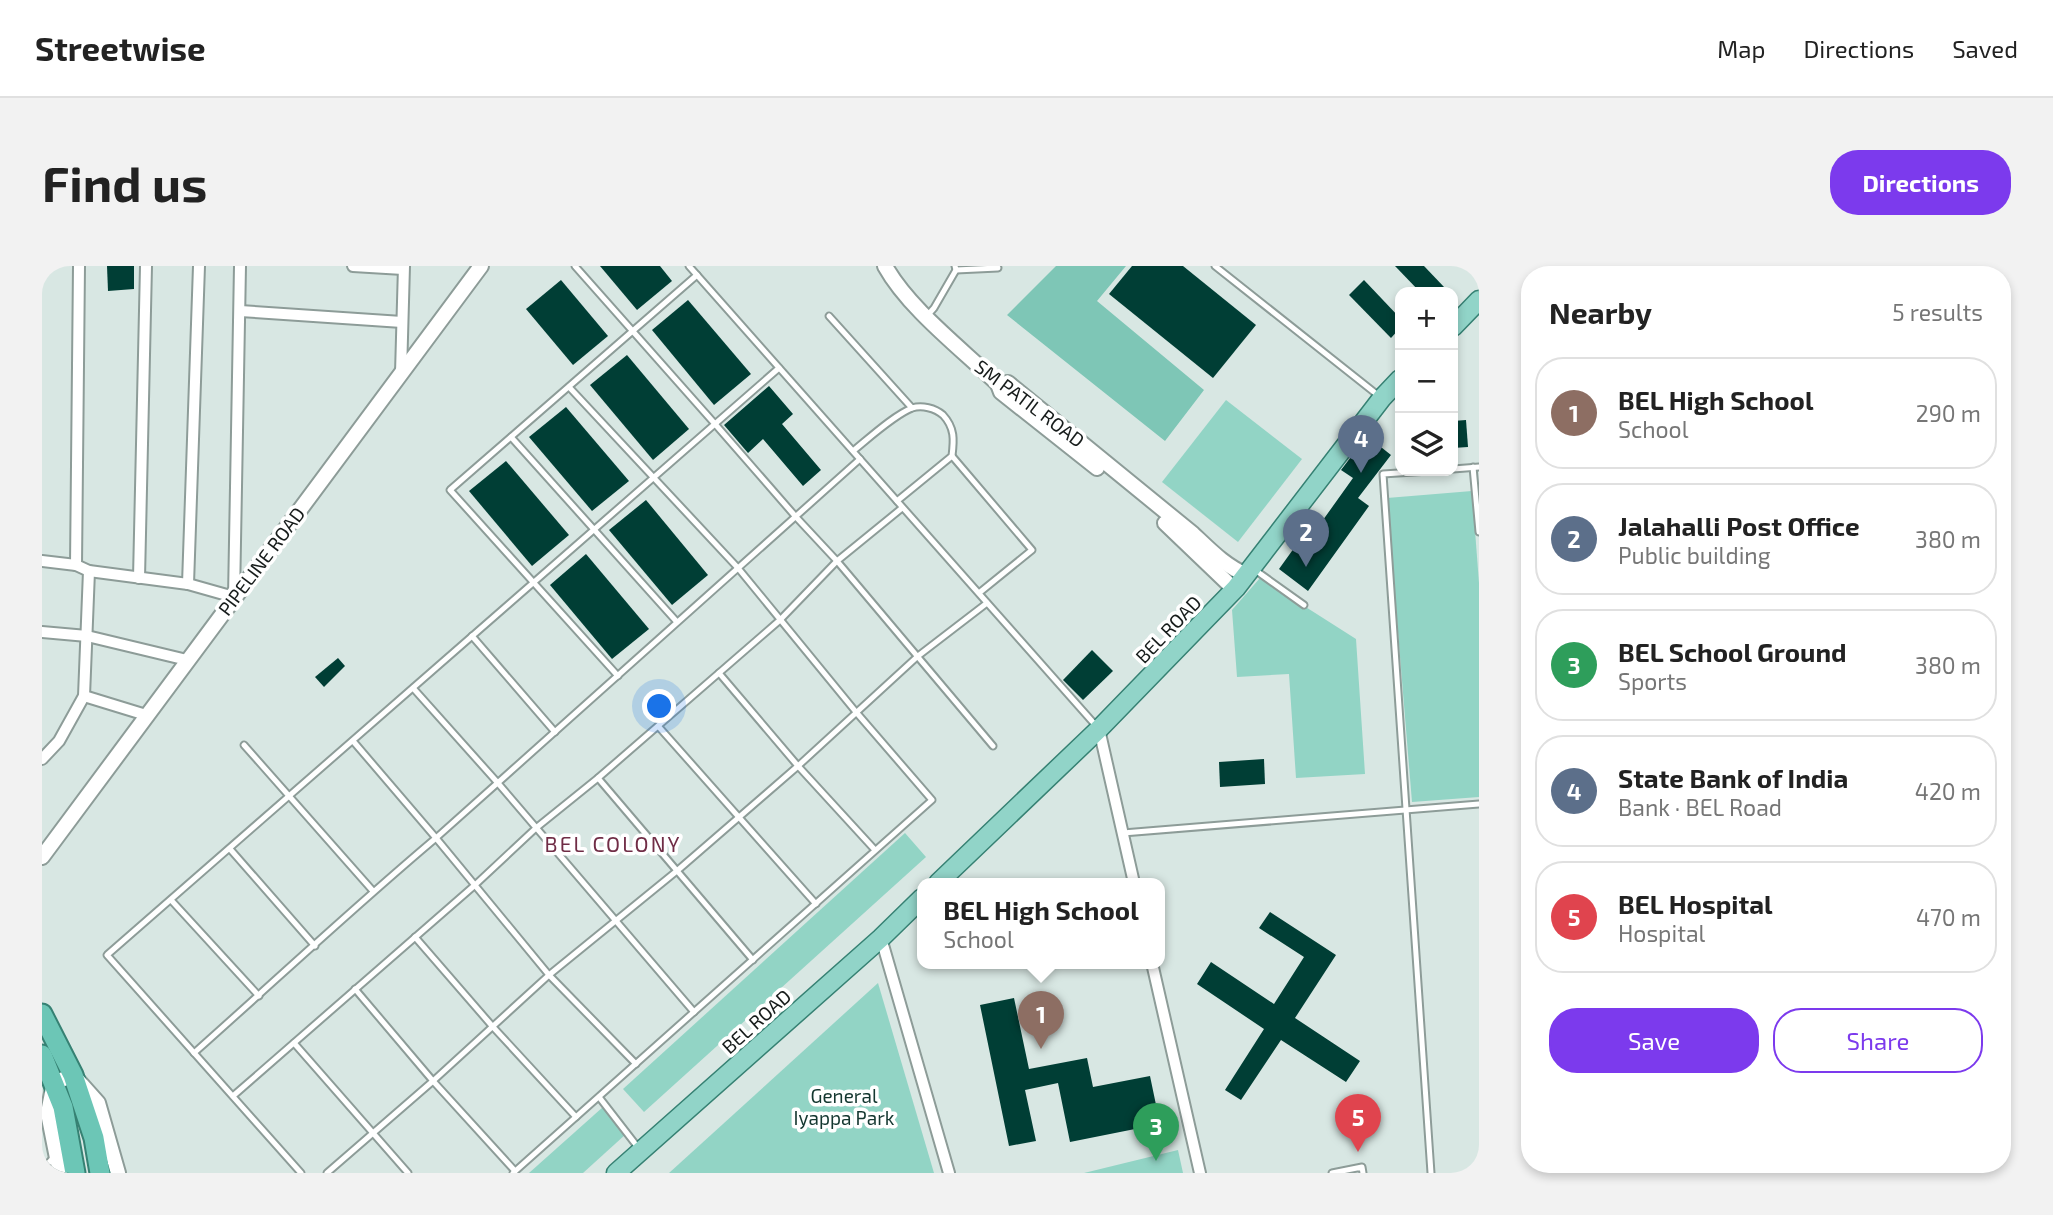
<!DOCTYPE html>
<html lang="en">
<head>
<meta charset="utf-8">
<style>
  :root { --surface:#fff; --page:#f2f2f2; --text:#222; --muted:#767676; --line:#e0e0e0; --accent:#7c3aed }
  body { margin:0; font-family:"Exo 2",sans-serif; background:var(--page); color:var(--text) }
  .controls { position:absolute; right:21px; top:21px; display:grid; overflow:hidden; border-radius:14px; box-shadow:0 4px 10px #0003 }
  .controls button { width:63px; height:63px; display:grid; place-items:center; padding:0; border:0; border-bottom:2px solid var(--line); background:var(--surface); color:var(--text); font:35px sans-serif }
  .you { position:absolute; left:618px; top:441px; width:24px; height:24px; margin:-18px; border:5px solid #fff; border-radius:50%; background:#1a73e8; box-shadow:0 0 0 10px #1a73e833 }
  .badge { display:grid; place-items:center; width:46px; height:46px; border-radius:50%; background:var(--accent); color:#fff; font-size:23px; font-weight:700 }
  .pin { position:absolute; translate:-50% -58px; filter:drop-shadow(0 2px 4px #0008) }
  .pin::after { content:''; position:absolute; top:37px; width:24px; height:21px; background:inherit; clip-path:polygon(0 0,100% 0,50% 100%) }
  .popup { position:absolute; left:875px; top:612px; width:248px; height:91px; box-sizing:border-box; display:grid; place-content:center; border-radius:14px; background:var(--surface); filter:drop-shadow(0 2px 5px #0005); font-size:23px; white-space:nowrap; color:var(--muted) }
  .popup b { font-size:26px; color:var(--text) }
  .popup::after { content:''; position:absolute; left:50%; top:100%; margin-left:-14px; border:14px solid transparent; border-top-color:var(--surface) }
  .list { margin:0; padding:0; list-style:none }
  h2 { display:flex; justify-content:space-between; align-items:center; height:91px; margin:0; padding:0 28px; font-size:30px }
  h2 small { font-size:23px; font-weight:400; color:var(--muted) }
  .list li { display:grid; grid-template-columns:46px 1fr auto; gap:21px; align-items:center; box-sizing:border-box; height:112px; margin:0 14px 14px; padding:0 14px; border:2px solid var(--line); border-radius:28px }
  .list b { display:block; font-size:26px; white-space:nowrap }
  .list p { margin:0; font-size:23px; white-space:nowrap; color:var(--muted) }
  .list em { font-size:23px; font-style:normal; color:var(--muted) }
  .actions { display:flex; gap:14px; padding:21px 28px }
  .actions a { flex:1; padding:16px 0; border:2px solid var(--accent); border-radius:28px; text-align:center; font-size:24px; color:var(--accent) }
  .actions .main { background:var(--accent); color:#fff }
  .icon { flex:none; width:38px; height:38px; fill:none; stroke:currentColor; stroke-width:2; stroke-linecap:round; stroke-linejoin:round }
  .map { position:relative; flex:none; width:1437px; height:907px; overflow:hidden; border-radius:28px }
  header { display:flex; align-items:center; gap:42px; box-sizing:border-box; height:98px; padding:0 35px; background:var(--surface); border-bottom:2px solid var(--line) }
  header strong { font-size:33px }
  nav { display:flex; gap:38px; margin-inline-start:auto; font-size:24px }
  .intro { display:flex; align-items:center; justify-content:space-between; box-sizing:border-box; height:168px; padding:0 42px }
  h1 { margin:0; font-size:49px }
  .button { padding:18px 32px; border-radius:28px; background:var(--accent); color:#fff; font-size:24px; font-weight:700 }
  main { display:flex; gap:42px; padding:0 42px }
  aside { flex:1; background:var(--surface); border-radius:28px; box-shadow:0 4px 10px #0003 }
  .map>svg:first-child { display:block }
</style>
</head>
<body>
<header>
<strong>Streetwise</strong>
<nav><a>Map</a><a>Directions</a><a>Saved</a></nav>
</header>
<div class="intro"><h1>Find us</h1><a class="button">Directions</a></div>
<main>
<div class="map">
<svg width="1437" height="907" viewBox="0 0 1437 907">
  <rect width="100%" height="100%" fill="#d8e7e3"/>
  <g fill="#92d4c5">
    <polygon points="1184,134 1260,193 1196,276 1120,216"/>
    <polygon points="1430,225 1437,317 1437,531 1370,536 1345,232"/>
    <polygon points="1218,312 1314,373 1323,508 1254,512 1247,408 1195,411 1190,344"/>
    <polygon points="863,567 884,591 602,846 581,823"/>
    <polygon points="836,717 892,907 627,907"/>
    <polygon points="561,841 584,868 541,907 487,907"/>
    <polygon points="1136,884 1141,907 1042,907"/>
  </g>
  <polygon fill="#7ec6b6" points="1014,0 1084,0 1055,35 1162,124 1123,175 965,49"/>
  <g fill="#003e35">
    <polygon points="65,0 92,0 92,23 66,25"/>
    <polygon points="558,0 618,0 630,15 595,44"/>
    <polygon points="1090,0 1141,0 1214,59 1171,112 1067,28"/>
    <polygon points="1353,0 1382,0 1403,22 1399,26 1378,26"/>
    <polygon points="519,14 566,70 531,99 484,43"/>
    <polygon points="1322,14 1358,52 1358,62 1349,72 1307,29"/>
    <polygon points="646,34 709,108 672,139 610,64"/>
    <polygon points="585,89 647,163 611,194 548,119"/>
    <polygon points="727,120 751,148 740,158 779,204 761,220 721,173 706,187 682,159"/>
    <polygon points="524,141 587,215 550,245 487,171"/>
    <polygon points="1424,154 1426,181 1411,182 1411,155"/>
    <polygon points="1325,170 1349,189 1316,232 1327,240 1266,325 1237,303 1260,271 1266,275 1311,212 1299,204"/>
    <polygon points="464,195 527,269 490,300 427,225"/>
    <polygon points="604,234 666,309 630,339 567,264"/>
    <polygon points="544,288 607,363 570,393 508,319"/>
    <polygon points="1050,384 1071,405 1041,434 1021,414"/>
    <polygon points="296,392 303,400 282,421 273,411"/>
    <polygon points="1222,493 1223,518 1178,521 1177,496"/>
    <polygon points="1228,646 1294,689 1253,752 1318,795 1304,816 1239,774 1199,834 1183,824 1222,763 1155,718 1169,696 1232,738 1262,691 1217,662"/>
    <polygon points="972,732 987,803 1045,792 1051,821 1108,810 1118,858 1028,876 1016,817 983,824 994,875 967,880 938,739"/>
  </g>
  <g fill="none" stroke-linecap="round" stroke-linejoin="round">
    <g stroke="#8d9c98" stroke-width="9">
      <g id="service">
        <polyline points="533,0 673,158 754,251 795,295 951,480"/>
        <polyline points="647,0 1056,462"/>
        <polyline points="913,0 914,4 956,2"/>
        <polyline points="1173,0 1337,130"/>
        <polyline points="787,50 870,142"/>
        <polyline points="884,51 892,42 914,4"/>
        <polyline points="469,171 635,356"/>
        <path d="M811,185C826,173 852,149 870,142C880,139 893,142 901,149C913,162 912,174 910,190L855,235"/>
        <polyline points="910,190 990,284 937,327"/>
        <polyline points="1431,201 1437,266"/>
        <polyline points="1411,203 1437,201"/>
        <polyline points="1387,205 1341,208 1389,907"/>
        <polyline points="1213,304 1262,339"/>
        <polyline points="430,370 513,466"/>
        <polyline points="677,407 756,500 833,584"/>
        <polyline points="576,410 408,224 655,9"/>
        <polyline points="371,422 455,516 652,746"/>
        <polyline points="616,460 774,638"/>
        <polyline points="311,475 394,572 507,709 594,798"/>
        <polyline points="202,479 331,625"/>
        <polyline points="556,512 711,694"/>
        <polyline points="1081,567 1437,538"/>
        <polyline points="188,583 273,680"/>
        <polyline points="129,634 217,730"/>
        <polyline points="373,671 451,761 534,851"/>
        <polyline points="313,723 391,815 473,905"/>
        <polyline points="252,777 366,907"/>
        <path d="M152,787C233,715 312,641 394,572L818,193"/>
        <polyline points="191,830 433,619 494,562 556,512 738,354 795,295 860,242"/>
        <polyline points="557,831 598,884"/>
        <polyline points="0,904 12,891"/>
        <polyline points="259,907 65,689 737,102"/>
        <polyline points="285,907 391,815 507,709 636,604 756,500 876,390 945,337"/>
        <polyline points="471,907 890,534 814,446 696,302 527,121"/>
        <polyline points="1290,907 1320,901 1321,907"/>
      </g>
    </g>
    <g stroke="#8d9c98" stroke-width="14">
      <g id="minor">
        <polyline points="311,0 361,3"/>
        <polyline points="198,45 360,56"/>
        <polyline points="359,107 362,0"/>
        <polyline points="0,295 34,299 47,305 146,318 192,331 198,0"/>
        <polyline points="34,299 37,0"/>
        <polyline points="97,312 104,0"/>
        <polyline points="146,318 157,0"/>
        <polyline points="0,366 45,370 145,394"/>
        <polyline points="42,430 104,449"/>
        <polyline points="1057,463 1092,617"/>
        <polyline points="0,493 17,475 42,430 47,305"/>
        <polyline points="839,672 907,907"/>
        <polyline points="1110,697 1158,907"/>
      </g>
    </g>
    <g stroke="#8d9c98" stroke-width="18">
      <g id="tertiary">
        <path d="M843,0C867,43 920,83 956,118L966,117L1151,268C1167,283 1184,301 1205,309"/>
        <polyline points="956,118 959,126 1055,202"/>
        <polyline points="1123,257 1193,324"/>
        <polyline points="0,591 439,0"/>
        <polyline points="18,907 6,847 12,817 31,809 56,837 76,907"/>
      </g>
    </g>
    <g stroke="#368173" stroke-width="21">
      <g id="primary">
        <polyline points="1411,61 1437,34"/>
        <polyline points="896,617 1057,463 1194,322 1340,132 1358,113"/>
        <polyline points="574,907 839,672 880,632"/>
      </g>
    </g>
    <g stroke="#368173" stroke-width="23">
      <g id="trunk">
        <polyline points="0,748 31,809 52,872 58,907"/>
        <polyline points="0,789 21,841 33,907"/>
      </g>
    </g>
    <use href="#service" stroke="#fff" stroke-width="5"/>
    <use href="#minor" stroke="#fff" stroke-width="10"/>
    <use href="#tertiary" stroke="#fff" stroke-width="14"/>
    <use href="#primary" stroke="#91d4c8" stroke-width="18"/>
    <use href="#trunk" stroke="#6cc6b6" stroke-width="19"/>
  </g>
  <g text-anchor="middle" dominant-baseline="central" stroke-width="7" stroke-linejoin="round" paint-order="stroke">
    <g font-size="19" fill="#171c1b" stroke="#fff">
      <text transform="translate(988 137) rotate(37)">SM PATIL ROAD</text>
      <text transform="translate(219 295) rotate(-53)">PIPELINE ROAD</text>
      <text transform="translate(1126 363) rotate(-46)">BEL ROAD</text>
      <text transform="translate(714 755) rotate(-42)">BEL ROAD</text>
    </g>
    <g font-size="19" fill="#143730" stroke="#fff">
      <text x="802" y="829">General<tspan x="802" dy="22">Iyappa Park</tspan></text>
    </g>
    <g font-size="21" letter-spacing="2" fill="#702d46" stroke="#fff">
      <text x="571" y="577">BEL COLONY</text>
    </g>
  </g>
</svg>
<div class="controls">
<button>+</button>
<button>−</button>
<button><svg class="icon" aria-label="layers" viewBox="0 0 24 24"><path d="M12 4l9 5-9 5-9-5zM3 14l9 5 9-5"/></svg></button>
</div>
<div class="you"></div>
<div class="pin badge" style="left:999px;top:783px;background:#8d6e63">1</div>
<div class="popup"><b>BEL High School</b>School</div>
<div class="pin badge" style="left:1264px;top:301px;background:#5c6f8a">2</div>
<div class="pin badge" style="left:1114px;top:895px;background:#2e9e5b">3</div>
<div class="pin badge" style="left:1319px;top:207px;background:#5c6f8a">4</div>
<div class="pin badge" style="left:1316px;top:886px;background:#e0444e">5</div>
</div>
<aside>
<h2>Nearby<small>5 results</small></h2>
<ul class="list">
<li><span class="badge" style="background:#8d6e63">1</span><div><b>BEL High School</b><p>School</p></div><em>290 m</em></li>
<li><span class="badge" style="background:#5c6f8a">2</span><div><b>Jalahalli Post Office</b><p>Public building</p></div><em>380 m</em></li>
<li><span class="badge" style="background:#2e9e5b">3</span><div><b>BEL School Ground</b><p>Sports</p></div><em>380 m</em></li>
<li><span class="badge" style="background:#5c6f8a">4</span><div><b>State Bank of India</b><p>Bank · BEL Road</p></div><em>420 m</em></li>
<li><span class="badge" style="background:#e0444e">5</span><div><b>BEL Hospital</b><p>Hospital</p></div><em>470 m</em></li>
</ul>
<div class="actions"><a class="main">Save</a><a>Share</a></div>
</aside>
</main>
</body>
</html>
